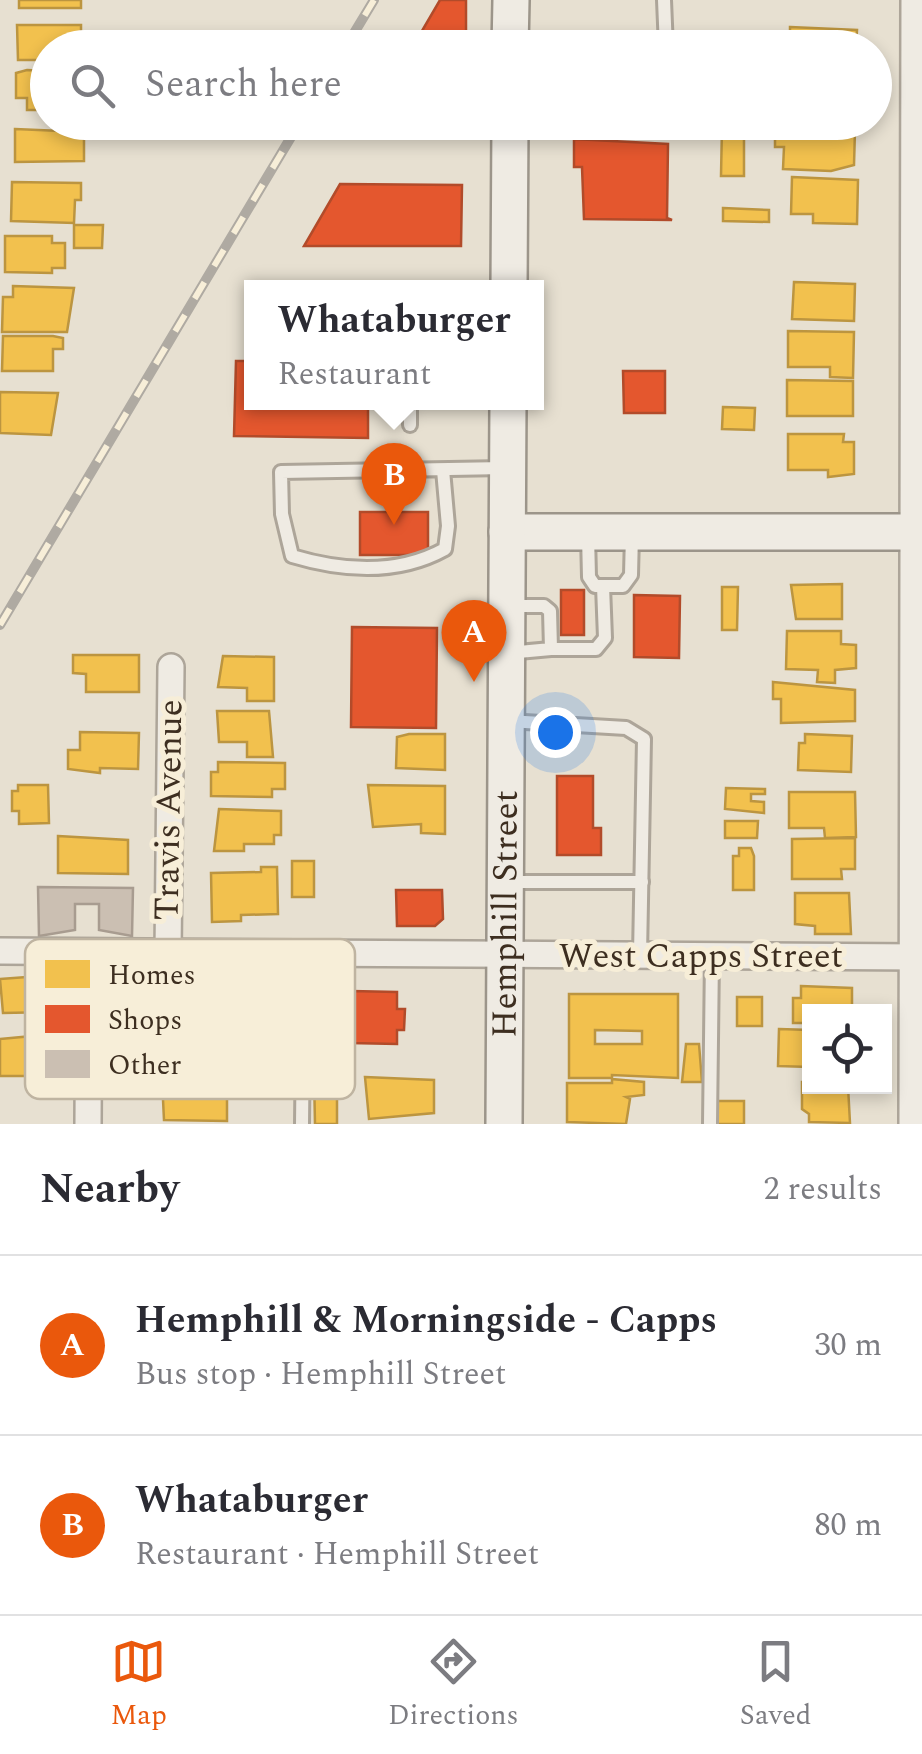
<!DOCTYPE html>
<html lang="en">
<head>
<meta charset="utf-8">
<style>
  :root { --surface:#fff; --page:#f7f7f7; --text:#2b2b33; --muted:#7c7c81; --line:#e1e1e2; --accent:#ea580c }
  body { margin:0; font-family:Spectral,serif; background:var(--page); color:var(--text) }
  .controls { position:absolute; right:30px; bottom:30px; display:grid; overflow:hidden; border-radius:0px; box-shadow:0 5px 15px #0003 }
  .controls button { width:90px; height:90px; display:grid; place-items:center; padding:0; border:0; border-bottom:2px solid var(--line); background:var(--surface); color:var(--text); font:50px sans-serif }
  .you { position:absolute; left:555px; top:732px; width:35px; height:35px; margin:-25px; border:8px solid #fff; border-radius:50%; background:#1a73e8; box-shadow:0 0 0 15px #1a73e833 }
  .badge { display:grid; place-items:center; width:65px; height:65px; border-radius:50%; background:var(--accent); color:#fff; font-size:32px; font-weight:700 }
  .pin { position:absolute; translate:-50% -82px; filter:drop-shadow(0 2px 5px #0008) }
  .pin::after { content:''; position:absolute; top:52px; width:35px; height:30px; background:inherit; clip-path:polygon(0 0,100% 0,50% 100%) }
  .popup { position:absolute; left:244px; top:280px; width:300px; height:130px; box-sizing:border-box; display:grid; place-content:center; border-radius:0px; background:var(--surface); filter:drop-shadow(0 2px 8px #0005); font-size:32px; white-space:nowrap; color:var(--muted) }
  .popup b { font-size:38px; color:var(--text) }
  .popup::after { content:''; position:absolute; left:50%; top:100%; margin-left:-20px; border:20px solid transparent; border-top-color:var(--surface) }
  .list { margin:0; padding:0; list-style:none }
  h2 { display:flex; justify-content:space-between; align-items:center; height:130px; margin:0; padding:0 40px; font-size:42px }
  h2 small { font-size:32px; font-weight:400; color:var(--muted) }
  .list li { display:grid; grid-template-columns:65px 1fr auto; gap:30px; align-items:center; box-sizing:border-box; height:180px; padding:0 40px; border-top:2px solid var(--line) }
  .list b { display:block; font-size:38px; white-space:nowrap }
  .list p { margin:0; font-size:32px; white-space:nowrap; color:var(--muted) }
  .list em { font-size:32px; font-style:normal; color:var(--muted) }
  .icon { flex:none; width:55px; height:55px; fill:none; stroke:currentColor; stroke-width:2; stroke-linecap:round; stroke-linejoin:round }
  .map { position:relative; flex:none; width:922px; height:1124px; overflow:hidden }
  .search { position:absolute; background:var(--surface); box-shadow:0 5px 15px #0003; left:30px; right:30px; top:30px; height:110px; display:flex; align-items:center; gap:25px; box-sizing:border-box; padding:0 35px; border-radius:55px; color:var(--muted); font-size:38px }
  .sheet { height:490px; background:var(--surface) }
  nav { display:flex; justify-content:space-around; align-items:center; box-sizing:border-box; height:140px; border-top:2px solid var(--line); background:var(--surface); font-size:28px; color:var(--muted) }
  nav a { display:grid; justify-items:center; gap:5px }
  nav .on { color:var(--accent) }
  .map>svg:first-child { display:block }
</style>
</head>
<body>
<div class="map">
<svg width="922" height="1124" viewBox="0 0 922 1124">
  <rect width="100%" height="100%" fill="#e7e0d1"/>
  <g fill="#f2c14e" stroke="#bc9540" stroke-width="2.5" fill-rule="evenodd">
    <rect x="19" y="0" width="62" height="8"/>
    <polygon points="17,25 81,25 81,48 48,48 48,60 18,60"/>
    <polygon points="790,27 857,30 856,48 790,48"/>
    <polygon points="27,70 48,71 48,110 27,110 27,98 16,98 16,73"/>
    <polygon points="722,126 744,126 744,176 721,176"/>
    <polygon points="775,127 803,127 803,133 855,130 854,165 831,171 783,169 784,147 775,147"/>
    <polygon points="15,129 84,132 84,161 15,162"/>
    <polygon points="792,177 858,180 857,224 813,223 813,214 791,214"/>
    <polygon points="12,182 81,183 81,200 75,200 74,223 11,221"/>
    <polygon points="723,208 769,210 769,222 723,221"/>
    <polygon points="74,225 103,225 102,248 74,248"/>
    <polygon points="5,236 52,236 52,243 65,243 65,268 52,268 52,273 5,272"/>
    <polygon points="794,282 855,284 854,321 792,319"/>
    <polygon points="13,286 74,288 67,332 2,332 3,297 13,297"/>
    <polygon points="788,331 854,332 853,378 830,377 830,367 788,367"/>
    <polygon points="3,336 53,336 63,338 63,349 53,349 53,371 2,371"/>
    <polygon points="787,380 853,381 853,416 787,416"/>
    <polygon points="0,392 58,393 51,435 0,433"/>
    <polygon points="723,407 755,408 754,430 722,429"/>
    <polygon points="788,434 844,434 843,442 854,442 854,474 828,477 828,470 788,470"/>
    <polygon points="842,584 842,619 796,619 791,585"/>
    <polygon points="722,587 738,587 737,630 722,630"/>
    <polygon points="787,631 841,631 841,644 856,645 856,668 835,670 835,683 817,682 818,670 786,669"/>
    <polygon points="73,655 139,655 139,692 86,692 86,674 73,673"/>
    <polygon points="223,656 274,657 274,701 247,701 247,688 218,687"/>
    <polygon points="773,682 855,690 855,721 781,723 781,699 773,699"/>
    <polygon points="217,711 269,711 273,757 247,757 247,742 219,742"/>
    <polygon points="80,732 139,733 138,769 100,768 100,773 68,769 68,750 80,750"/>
    <polygon points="409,734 445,734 445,770 396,768 397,737"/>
    <polygon points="805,734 852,736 851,772 798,770 799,743 805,743"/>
    <polygon points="218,762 285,763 285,789 272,789 272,797 211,796 211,772 218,772"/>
    <polygon points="18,785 48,785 49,823 19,824 19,811 12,811 12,791 18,791"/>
    <polygon points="368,785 445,786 445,834 421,833 421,824 373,827"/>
    <polygon points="726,788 765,789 765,794 751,794 751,801 764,802 764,813 725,809"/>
    <polygon points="789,792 855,792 856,837 825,838 824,828 789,828"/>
    <polygon points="219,809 281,811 281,835 274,835 274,844 244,844 244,851 214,851"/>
    <polygon points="725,821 758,821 757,838 725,838"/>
    <polygon points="58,836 128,840 128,874 58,873"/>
    <polygon points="855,838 855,869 841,869 842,879 792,879 792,839"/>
    <polygon points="739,848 751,848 754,856 754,890 733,890 733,856 739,856"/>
    <rect x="292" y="861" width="22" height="36"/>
    <polygon points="261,867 277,867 278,914 241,915 241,921 212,922 211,873 261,872"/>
    <polygon points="795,893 849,893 851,934 815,934 815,926 795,924"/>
    <polygon points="146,975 228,975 228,1007 223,1007 223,1017 146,1017"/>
    <polygon points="27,977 52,979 52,1012 3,1013 0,979"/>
    <polygon points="801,986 852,988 852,1012 810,1012 810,1023 793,1023 793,998 801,998"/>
    <path d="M569,994H678V1078L612,1075V1079L644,1082V1095L626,1097L630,1099L626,1124L567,1122V1083H612V1078H569ZM595,1030L642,1031V1044H595Z"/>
    <rect x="737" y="997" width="25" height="29"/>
    <polygon points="32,1027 51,1027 51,1063 41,1063 41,1076 0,1076 0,1039 32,1036"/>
    <polygon points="151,1028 227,1028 227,1056 212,1056 212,1062 146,1066"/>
    <polygon points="779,1029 810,1030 810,1067 778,1066"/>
    <polygon points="686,1044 699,1044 702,1082 682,1082"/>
    <rect x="259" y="1055" width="38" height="20"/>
    <polygon points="337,1074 337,1124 315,1124 314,1075"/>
    <polygon points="365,1077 434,1080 434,1113 369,1119"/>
    <polygon points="162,1079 227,1079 227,1121 164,1120"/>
    <polygon points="802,1082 810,1082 810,1086 848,1086 850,1123 809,1122 809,1114 802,1109"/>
    <rect x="717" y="1101" width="27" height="23"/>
  </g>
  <g fill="#e4572e" stroke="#b24b2a" stroke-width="2.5">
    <polygon points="440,0 466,0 466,41 462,48 412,48"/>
    <polygon points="381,122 462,122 462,134 380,135"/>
    <polygon points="574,139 668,144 667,218 672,220 584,219 582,167 574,167"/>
    <polygon points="340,184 462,185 461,246 304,246"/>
    <polygon points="236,361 252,361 252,402 368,402 368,438 234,436"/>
    <polygon points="623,371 665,371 665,413 624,413"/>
    <rect x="360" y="512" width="68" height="43"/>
    <rect x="561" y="590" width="23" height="45"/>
    <polygon points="634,595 680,596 679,658 634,657"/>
    <polygon points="352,627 437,628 436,728 351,727"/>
    <polygon points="557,776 593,776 593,828 601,828 601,855 557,855"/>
    <polygon points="396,890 442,890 443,919 435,926 397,926"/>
    <polygon points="351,991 397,992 397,1009 405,1009 404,1030 397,1030 397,1044 350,1043"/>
  </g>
  <polygon fill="#cbbfb2" stroke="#a89c90" stroke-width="2.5" points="38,887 133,888 132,936 99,930 99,904 75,904 75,930 39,936"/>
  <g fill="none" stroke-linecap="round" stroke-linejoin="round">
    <g stroke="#ada599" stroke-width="18">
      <g id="lane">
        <polyline points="664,0 666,48"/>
        <polyline points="410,402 410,425"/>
        <path d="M443,470L448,526L445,549C398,575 342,571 292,556L282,514L281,472L505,468"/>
        <polyline points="588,535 589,577 595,586 623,586 631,575 632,534"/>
        <polyline points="551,649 596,649 605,638 603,586"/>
        <polyline points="507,653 551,649 550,611 544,606 509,606"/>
        <polyline points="507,721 626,728 644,739 640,955"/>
        <polyline points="508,882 642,882"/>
        <polyline points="302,1124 304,953"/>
        <polyline points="710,1124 712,956"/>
      </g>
    </g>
    <g stroke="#ada599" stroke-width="30">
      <g id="street">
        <polyline points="0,951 922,957"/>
        <polyline points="168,953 171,667"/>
        <polyline points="88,1124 89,952"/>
        <polyline points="912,1124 914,0"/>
      </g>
    </g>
    <g stroke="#9c958a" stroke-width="40">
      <g id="secondary">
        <polyline points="510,48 511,0"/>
        <polyline points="509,288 510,122"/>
        <polyline points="507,532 922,532"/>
        <path id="s1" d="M504,1124L508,402"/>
      </g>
    </g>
    <use href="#lane" stroke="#efebe3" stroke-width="12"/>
    <use href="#street" stroke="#efebe3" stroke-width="25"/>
    <use href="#secondary" stroke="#efebe3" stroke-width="35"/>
    <g stroke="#afaaa2" stroke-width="10">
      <g id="rail">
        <polyline points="345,48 374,0"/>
        <polyline points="0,625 300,122"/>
      </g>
    </g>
    <use href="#rail" stroke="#f7eed8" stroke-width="6" stroke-dasharray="19" stroke-linecap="butt"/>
  </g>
  <g text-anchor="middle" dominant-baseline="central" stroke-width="10" stroke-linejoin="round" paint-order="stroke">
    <g font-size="35" fill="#3d2e20" stroke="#f7eed8">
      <text transform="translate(169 810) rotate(-89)">Travis Avenue</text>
      <text stroke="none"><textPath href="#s1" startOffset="210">Hemphill Street</textPath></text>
      <text x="701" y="956">West Capps Street</text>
    </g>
  </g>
  <rect x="25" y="939" width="330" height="160" rx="15" fill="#f7eed8" stroke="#bfb4a1" stroke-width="2.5"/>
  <rect x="45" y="960" width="45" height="28" fill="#f2c14e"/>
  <rect x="45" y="1005" width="45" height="28" fill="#e4572e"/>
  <rect x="45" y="1050" width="45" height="28" fill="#cbbfb2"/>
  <g font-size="28" fill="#3d2e20">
    <text x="108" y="984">Homes</text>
    <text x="108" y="1029">Shops</text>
    <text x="108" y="1074">Other</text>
  </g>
</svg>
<div class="controls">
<button><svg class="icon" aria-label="locate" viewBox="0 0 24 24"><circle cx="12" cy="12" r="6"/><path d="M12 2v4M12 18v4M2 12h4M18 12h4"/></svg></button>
</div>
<div class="you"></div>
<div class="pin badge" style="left:474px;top:682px">A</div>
<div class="pin badge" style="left:394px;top:525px">B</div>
<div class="popup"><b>Whataburger</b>Restaurant</div>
<div class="search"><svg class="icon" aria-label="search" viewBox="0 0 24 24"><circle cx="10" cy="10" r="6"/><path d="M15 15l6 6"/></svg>Search here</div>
</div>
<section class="sheet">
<h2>Nearby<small>2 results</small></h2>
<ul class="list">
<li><span class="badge">A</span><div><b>Hemphill &amp; Morningside - Capps</b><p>Bus stop · Hemphill Street</p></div><em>30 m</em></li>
<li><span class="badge">B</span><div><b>Whataburger</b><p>Restaurant · Hemphill Street</p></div><em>80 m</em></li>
</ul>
</section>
<nav>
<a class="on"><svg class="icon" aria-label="map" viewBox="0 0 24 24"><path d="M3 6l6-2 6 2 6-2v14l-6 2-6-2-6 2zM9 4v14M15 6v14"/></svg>Map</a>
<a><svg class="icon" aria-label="directions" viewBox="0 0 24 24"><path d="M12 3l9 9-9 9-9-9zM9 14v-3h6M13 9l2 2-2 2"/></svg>Directions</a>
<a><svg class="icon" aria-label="saved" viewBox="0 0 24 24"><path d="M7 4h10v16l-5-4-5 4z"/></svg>Saved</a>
</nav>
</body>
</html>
